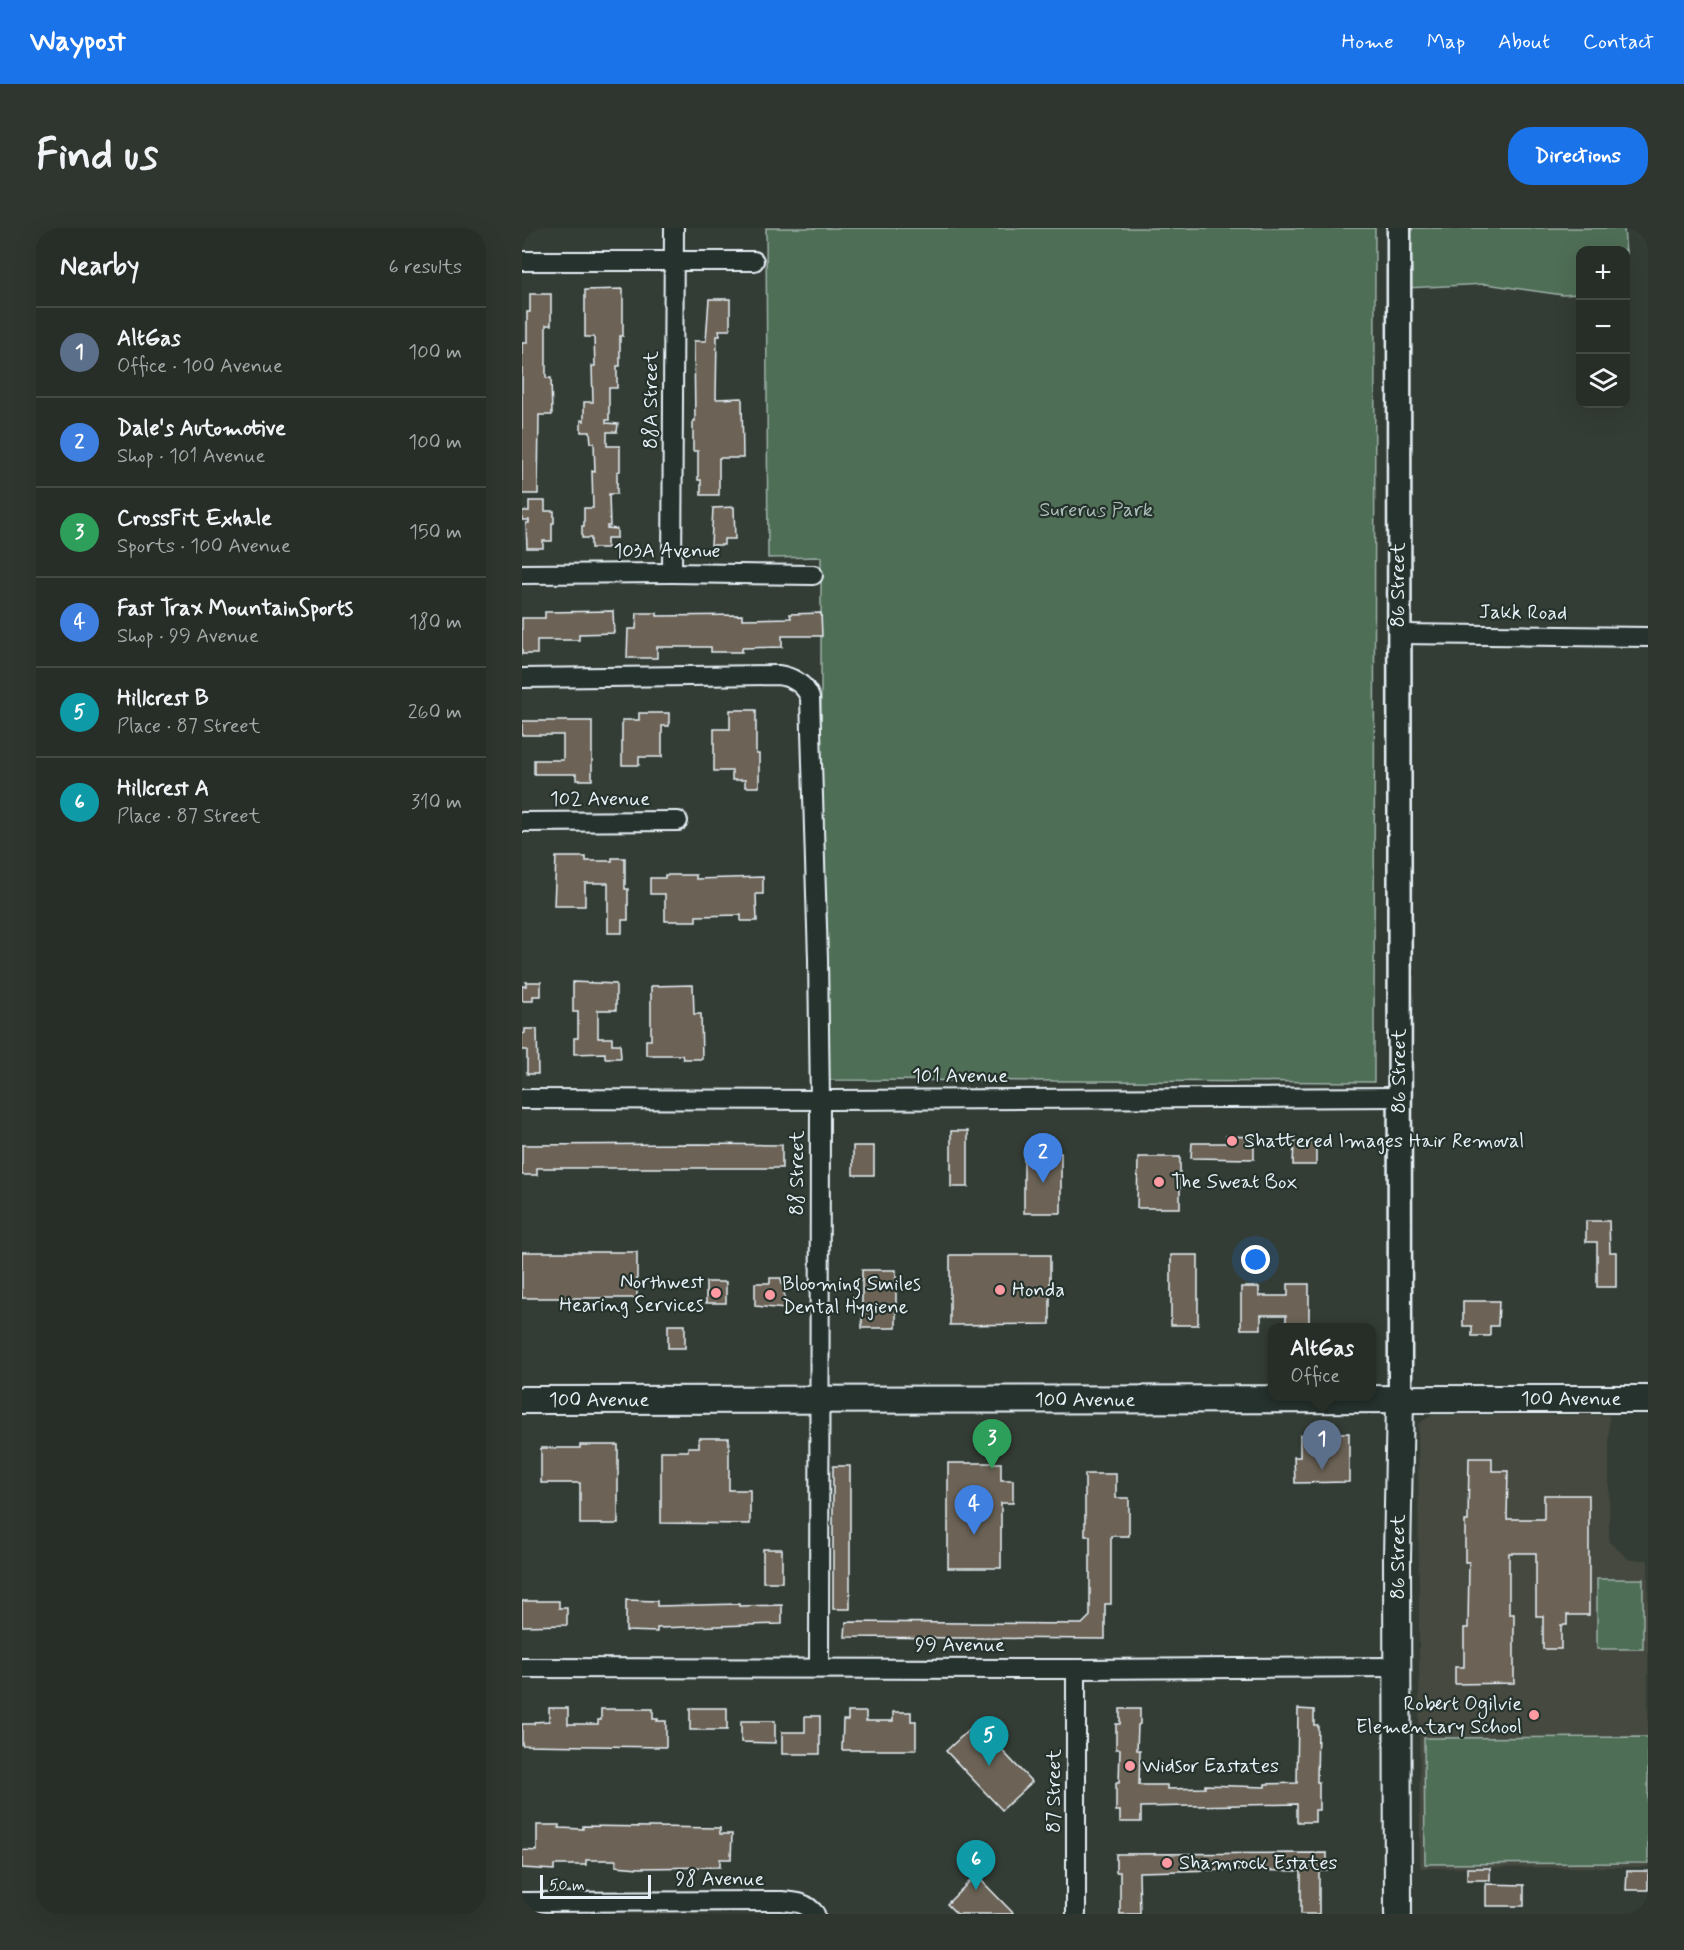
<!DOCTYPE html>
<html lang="en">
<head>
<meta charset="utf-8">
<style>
  :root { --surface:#272e28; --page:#2f3630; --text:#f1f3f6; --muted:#a4a8a8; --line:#434a45; --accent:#1a73e8 }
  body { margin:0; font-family:Mynerve,sans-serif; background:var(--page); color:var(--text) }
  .controls { position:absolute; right:18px; top:18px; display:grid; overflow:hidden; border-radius:12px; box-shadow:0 6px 24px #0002 }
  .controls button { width:54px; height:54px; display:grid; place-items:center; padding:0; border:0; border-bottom:2px solid var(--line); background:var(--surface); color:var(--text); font:30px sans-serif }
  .scale { position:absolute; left:18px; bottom:15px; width:111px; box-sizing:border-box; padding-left:6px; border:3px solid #e8f1f8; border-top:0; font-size:16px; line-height:21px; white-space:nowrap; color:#e8f1f8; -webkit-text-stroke:4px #26332d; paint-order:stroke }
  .you { position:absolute; left:734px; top:1032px; width:21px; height:21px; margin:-15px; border:4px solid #fff; border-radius:50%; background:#1a73e8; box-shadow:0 0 0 9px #1a73e833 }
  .badge { display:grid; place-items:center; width:39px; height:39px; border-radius:50%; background:var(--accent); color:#fff; font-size:20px; font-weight:700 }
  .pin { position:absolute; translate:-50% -50px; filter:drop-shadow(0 2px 3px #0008) }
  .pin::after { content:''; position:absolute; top:32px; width:21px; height:18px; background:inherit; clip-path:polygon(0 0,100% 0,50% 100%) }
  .popup { position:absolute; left:746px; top:1095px; width:108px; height:78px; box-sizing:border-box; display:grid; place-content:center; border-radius:12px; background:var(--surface); filter:drop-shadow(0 2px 4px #0005); font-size:20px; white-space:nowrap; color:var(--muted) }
  .popup b { font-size:22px; color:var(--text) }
  .popup::after { content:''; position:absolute; left:50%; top:100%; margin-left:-12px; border:12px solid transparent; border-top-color:var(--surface) }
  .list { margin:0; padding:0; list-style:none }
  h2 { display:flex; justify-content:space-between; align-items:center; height:78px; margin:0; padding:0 24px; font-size:26px }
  h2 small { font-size:20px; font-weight:400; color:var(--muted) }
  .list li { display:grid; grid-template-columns:39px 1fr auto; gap:18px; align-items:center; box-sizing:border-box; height:90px; padding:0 24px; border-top:2px solid var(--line) }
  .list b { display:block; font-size:22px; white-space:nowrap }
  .list p { margin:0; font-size:20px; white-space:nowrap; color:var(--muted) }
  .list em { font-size:20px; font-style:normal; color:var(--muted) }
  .icon { flex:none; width:33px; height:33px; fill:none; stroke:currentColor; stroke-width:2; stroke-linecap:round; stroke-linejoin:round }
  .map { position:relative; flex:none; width:1126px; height:1686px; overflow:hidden; border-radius:24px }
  header { display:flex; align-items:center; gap:36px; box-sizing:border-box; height:84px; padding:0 30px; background:var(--accent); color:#fff }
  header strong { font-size:28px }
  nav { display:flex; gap:33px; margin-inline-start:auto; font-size:21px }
  .intro { display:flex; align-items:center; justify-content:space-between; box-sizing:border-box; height:144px; padding:0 36px }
  h1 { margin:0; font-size:42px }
  .button { padding:15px 27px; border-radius:24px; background:var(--accent); color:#fff; font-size:21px; font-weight:700 }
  main { display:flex; gap:36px; padding:0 36px }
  aside { flex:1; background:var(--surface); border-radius:24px; box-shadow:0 6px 24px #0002 }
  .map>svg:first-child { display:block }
</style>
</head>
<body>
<header>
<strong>Waypost</strong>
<nav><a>Home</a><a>Map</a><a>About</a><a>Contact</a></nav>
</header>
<div class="intro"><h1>Find us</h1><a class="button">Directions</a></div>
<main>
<aside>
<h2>Nearby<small>6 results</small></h2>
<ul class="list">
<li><span class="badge" style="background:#5c6f8a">1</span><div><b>AltGas</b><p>Office · 100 Avenue</p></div><em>100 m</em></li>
<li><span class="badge" style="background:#3f7fe0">2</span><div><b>Dale's Automotive</b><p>Shop · 101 Avenue</p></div><em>100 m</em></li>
<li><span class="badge" style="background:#2e9e5b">3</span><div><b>CrossFit Exhale</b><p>Sports · 100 Avenue</p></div><em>150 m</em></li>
<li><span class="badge" style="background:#3f7fe0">4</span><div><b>Fast Trax MountainSports</b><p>Shop · 99 Avenue</p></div><em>180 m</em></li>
<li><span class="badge" style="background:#0f9aa8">5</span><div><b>Hillcrest B</b><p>Place · 87 Street</p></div><em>260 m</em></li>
<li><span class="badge" style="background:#0f9aa8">6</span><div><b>Hillcrest A</b><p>Place · 87 Street</p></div><em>310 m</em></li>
</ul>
</aside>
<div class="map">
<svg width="1126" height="1686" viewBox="0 0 1126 1686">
  <rect width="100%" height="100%" fill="#343d35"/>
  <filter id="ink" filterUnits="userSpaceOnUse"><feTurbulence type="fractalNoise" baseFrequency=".0167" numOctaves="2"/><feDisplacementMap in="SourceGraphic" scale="12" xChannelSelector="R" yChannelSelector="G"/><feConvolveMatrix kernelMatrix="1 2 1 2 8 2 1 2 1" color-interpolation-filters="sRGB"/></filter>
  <g filter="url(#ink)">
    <polygon fill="#45483f" points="910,1187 1087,1187 1087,1314 1108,1332 1126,1332 1126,1639 898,1640 896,1196"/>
    <g fill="#506e57" stroke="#9cb0a8" stroke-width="1.5">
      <polygon points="244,0 853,0 852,854 299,852 299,329 246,330"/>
      <polygon points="884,0 1102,0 1104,25 1104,27 1104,22 1058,22 1058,66 1041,67 964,56 884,60"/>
      <rect x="1075" y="1351" width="46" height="70"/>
      <polygon points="1126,1509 1126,1635 903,1636 902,1510"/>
    </g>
    <g fill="#6c6356" stroke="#e8f1f8" stroke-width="1.5">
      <polygon points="101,61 101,108 98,108 98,138 95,138 95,160 87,160 87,192 84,192 84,195 96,196 95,204 85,204 85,218 98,218 98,243 95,244 95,266 87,266 88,298 85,298 85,300 95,301 95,310 85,310 85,320 69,320 69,310 60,310 60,298 62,298 62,280 71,280 70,243 73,244 72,215 69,215 68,204 59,204 59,192 62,193 62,174 71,174 70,138 73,138 72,109 63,109 63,62"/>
      <polygon points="8,66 29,66 29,97 24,97 24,150 29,150 30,187 17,187 16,266 0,266 0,115 5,115 5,84 8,84"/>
      <polygon points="187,71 208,71 208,102 197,102 198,108 195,108 194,171 220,170 221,230 197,230 197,267 179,267 179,252 176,252 176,223 171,223 171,193 173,193 172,113 184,113"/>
      <polygon points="7,273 23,273 23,283 32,283 32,295 30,295 30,313 21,313 21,320 5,320 4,295 7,295 7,292 0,292 0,283 7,283"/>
      <polygon points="212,279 213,311 202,311 202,317 189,317 191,280"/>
      <polygon points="91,383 92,405 57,406 57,412 15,412 15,426 0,426 0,390 23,390 23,384"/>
      <polygon points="115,385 135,385 135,388 220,387 220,391 269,390 268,386 299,385 300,408 260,408 260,419 220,420 220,424 189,424 189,419 135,419 135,430 105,430 106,401 114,401"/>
      <polygon points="208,482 234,482 234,526 237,526 237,559 223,559 223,552 210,552 210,543 192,543 192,501 208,501"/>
      <polygon points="117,485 147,485 147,498 140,498 140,529 117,529 117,537 100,537 100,492 117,492"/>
      <polygon points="0,493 70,493 70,552 54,552 54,546 12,546 12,532 41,532 41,507 0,507"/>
      <polygon points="34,629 64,629 64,633 90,633 90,630 103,630 103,661 106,661 106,692 100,692 100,705 86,705 86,655 63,655 63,678 32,678"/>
      <polygon points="143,647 174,647 174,651 241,649 241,666 234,666 235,693 219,693 219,687 174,688 174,693 143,693 143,666 128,666 128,650 143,650"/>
      <polygon points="4,754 19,754 19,768 11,768 11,773 0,773 0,758 4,758"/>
      <polygon points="51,754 94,756 94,782 76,782 76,810 90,810 90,816 98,816 99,830 83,830 83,825 52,826 52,810 56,810 56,784 51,784"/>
      <polygon points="171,757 172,786 179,786 180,831 161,831 160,827 124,827 124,812 129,812 129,758"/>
      <polygon points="3,801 15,801 16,846 5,846 5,822 0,822 0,806 3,805"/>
      <rect x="429" y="903" width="17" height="56"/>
      <polygon points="704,908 732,909 732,931 669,930 670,915 704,915"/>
      <polygon points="772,914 794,914 794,937 771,937"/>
      <polygon points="175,916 260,917 260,940 15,940 15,947 0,947 0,917"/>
      <rect x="331" y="918" width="21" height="29"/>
      <rect x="502" y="925" width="37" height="60"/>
      <polygon points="616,929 658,929 658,980 615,980"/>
      <polygon points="1064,993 1087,993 1088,1024 1094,1024 1094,1059 1075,1059 1075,1014 1064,1014"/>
      <rect x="0" y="1024" width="115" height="46"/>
      <polygon points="428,1027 528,1027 528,1096 428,1097"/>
      <rect x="649" y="1027" width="27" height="70"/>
      <rect x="340" y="1042" width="34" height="58"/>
      <polygon points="248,1050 259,1050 260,1056 262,1056 263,1081 233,1078 233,1055 248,1055"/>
      <rect x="184" y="1054" width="20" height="21"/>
      <polygon points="766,1056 787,1056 787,1097 764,1097 764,1087 739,1087 739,1101 719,1101 719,1059 737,1059 737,1068 766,1068"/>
      <polygon points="941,1073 977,1073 976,1098 968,1098 968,1108 950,1108 950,1098 941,1098"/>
      <rect x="146" y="1097" width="17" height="23"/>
      <polygon points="801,1205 827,1205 827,1254 773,1255 772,1229 778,1229 778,1207 801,1207"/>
      <polygon points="177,1210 207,1210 207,1262 228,1262 228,1296 139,1295 139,1223 166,1223 166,1219 177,1219"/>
      <polygon points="58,1217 96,1217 96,1296 58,1296 58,1255 19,1255 19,1220 58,1220"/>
      <polygon points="947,1230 970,1230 970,1243 986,1243 985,1291 1022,1291 1022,1267 1067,1267 1067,1387 1045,1387 1045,1397 1039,1397 1039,1421 1021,1421 1021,1388 1014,1388 1014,1325 987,1325 987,1386 992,1386 992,1455 933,1456 933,1439 942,1439 942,1400 946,1400 947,1334 943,1334 943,1293 946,1293"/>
      <polygon points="426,1235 479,1235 479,1252 491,1252 491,1275 479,1275 479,1340 426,1340"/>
      <rect x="311" y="1238" width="17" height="143"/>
      <polygon points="563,1246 594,1246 594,1270 607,1270 607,1308 589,1308 589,1376 583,1376 583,1411 323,1409 324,1394 560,1396 568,1388 568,1308 563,1308"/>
      <rect x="241" y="1321" width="19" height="33"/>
      <polygon points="104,1372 135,1373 135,1378 217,1376 217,1378 260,1377 260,1396 135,1400 135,1404 104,1403"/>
      <polygon points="0,1373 37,1373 37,1380 45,1380 45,1397 0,1398"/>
      <polygon points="27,1480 46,1480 46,1496 76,1496 76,1492 79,1492 79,1481 131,1481 131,1491 136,1491 135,1493 144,1493 144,1519 0,1517 0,1496 12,1496 12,1494 27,1493"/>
      <rect x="168" y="1480" width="37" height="22"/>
      <polygon points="598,1481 618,1481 618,1496 616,1497 615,1522 618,1522 617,1557 645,1557 645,1561 683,1560 683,1557 743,1559 743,1556 775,1555 776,1481 792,1482 792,1497 796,1497 795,1554 797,1554 797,1582 793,1582 793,1594 775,1594 775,1576 619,1579 619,1594 598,1594 598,1583 594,1583 594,1555 597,1555 598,1521 594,1521 594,1496 598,1496"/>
      <polygon points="326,1484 344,1484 344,1493 371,1493 371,1484 389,1484 389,1493 394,1493 394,1522 320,1522 321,1492 326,1492"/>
      <polygon points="283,1488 298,1488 298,1526 260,1526 260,1504 283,1504"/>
      <polygon points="219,1493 253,1493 253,1515 219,1514"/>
      <polygon points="454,1495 510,1554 480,1582 424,1523"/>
      <polygon points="15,1597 37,1597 37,1600 61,1601 61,1598 198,1600 198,1606 210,1606 209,1631 198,1631 198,1639 116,1640 94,1638 94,1632 64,1632 64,1637 32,1637 32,1642 0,1640 0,1622 15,1623"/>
      <polygon points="805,1625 805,1643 797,1643 797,1686 779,1686 779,1643 696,1642 617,1644 618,1686 598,1686 598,1644 594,1644 594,1626"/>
      <rect x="945" y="1640" width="23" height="12"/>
      <polygon points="1105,1643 1126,1643 1126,1662 1104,1662"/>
      <polygon points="454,1647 492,1686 435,1686 425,1676"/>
      <polygon points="964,1656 1002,1657 1002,1678 964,1678"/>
    </g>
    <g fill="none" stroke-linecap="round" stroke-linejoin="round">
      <g stroke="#e8f1f8" stroke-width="22">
        <g id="minor">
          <polyline points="0,33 232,33"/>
          <polyline points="150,345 152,0"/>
          <polyline points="0,346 150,345 291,347"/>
          <polyline points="876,406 1126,409"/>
          <path d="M0,450L256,447C270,449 283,456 288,470L296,731L298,872L297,1439"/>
          <polyline points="0,594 156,593"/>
          <polyline points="0,871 308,872 877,869"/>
          <polyline points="0,1440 554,1441 875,1439"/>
          <polyline points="554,1441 554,1686"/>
          <path d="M0,1674L260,1673C274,1674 284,1674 293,1686"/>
        </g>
      </g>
      <g stroke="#e8f1f8" stroke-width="27">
        <polyline id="tertiary" points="877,0 878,1172"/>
      </g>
      <g stroke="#e8f1f8" stroke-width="30">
        <g id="secondary">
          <polyline points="0,1172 1126,1171"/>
          <polyline points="876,1686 875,1330 878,1172"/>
        </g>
      </g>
      <use href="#minor" stroke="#26332d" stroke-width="18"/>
      <use href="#tertiary" stroke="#26332d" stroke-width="22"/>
      <use href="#secondary" stroke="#26332d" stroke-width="26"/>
    </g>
  </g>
  <g fill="#ff9aa2" stroke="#26332d" stroke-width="2">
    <circle cx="710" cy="913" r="6"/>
    <circle cx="637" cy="954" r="6"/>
    <circle cx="478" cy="1062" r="6"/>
    <circle cx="194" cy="1065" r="6"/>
    <circle cx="248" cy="1067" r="6"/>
    <circle cx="1012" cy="1487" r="6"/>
    <circle cx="608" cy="1538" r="6"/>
    <circle cx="645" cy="1635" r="6"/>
  </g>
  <g text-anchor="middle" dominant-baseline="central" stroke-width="4.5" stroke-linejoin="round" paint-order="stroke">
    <g font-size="20" fill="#e8f1f8" stroke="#26332d">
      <text transform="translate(129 172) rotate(-90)">88A Street</text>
      <text x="145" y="323">103A Avenue</text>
      <text transform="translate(876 357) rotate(-90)">86 Street</text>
      <text transform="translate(1001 385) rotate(1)">Jakk Road</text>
      <text x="78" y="571">102 Avenue</text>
      <text transform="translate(877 843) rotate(-90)">86 Street</text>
      <text x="438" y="848">101 Avenue</text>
      <text transform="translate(275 945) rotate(-90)">88 Street</text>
      <text x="1049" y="1171">100 Avenue</text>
      <text x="77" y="1172">100 Avenue</text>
      <text x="563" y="1172">100 Avenue</text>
      <text transform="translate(876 1329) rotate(-90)">86 Street</text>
      <text x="438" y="1417">99 Avenue</text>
      <text transform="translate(532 1563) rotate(-90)">87 Street</text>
      <text x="198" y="1651">98 Avenue</text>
    </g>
    <g font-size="20" fill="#abbdb8" stroke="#26332d">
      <text x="574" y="282">Surerus Park</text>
    </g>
    <g font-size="20" fill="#e8f1f8" stroke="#26332d" text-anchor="start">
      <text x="722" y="913">Shattered Images Hair Removal</text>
      <text x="649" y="954">The Sweat Box</text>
      <text x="182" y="1054" text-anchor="end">Northwest<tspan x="182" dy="23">Hearing Services</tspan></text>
      <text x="260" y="1056">Blooming Smiles<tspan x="260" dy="23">Dental Hygiene</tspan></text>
      <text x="490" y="1062">Honda</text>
      <text x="1000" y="1476" text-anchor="end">Robert Ogilvie<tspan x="1000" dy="23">Elementary School</tspan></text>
      <text x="620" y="1538">Widsor Eastates</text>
      <text x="657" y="1635">Shamrock Estates</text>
    </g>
  </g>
</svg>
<div class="controls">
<button>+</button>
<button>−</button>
<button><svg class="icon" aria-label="layers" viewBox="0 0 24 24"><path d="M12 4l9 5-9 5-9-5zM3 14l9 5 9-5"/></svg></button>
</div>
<div class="scale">50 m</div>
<div class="you"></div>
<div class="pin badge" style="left:800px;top:1242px;background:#5c6f8a">1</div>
<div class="popup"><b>AltGas</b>Office</div>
<div class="pin badge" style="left:521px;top:955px;background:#3f7fe0">2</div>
<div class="pin badge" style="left:470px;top:1241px;background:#2e9e5b">3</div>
<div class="pin badge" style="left:452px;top:1307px;background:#3f7fe0">4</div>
<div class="pin badge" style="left:467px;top:1538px;background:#0f9aa8">5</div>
<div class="pin badge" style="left:454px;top:1662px;background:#0f9aa8">6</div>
</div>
</main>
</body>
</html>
